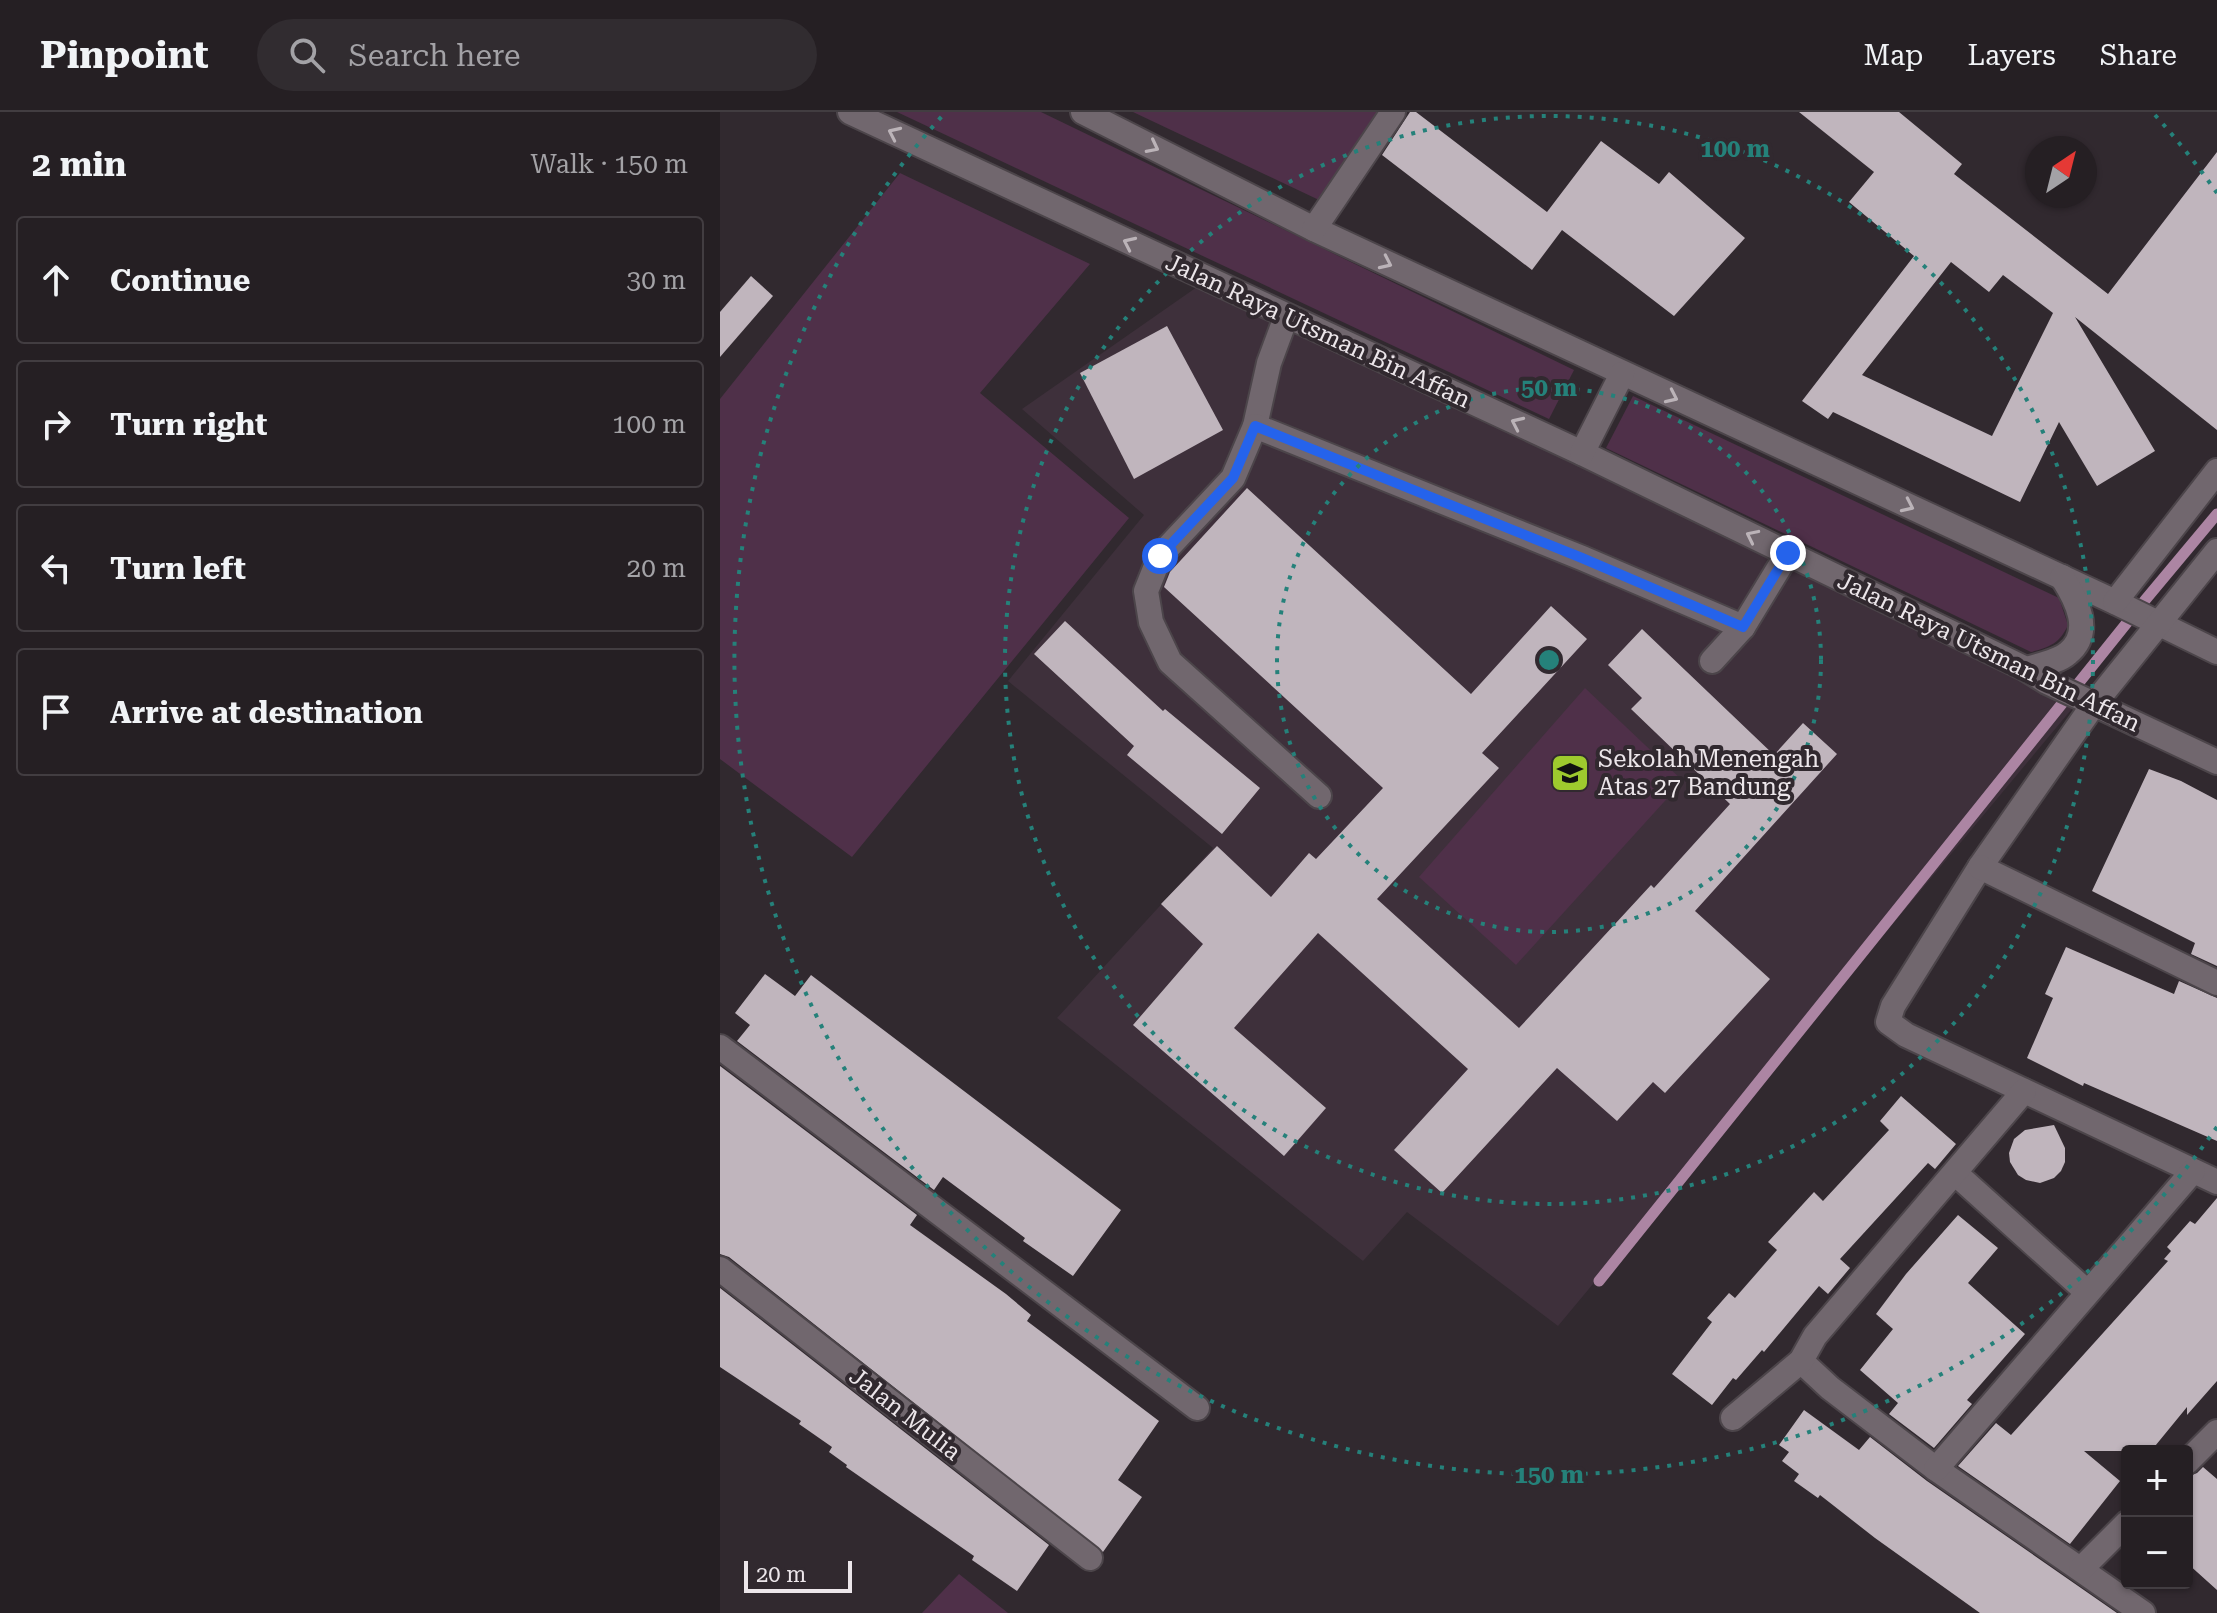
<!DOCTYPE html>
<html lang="en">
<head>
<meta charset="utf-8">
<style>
  :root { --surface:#251f23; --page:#312c30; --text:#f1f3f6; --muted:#a3a2a6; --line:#423d41 }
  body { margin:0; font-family:"Roboto Serif",serif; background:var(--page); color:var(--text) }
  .controls { position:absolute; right:24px; bottom:24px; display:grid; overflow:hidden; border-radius:8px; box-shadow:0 2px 6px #0004 }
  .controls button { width:72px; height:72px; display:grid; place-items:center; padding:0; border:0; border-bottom:2px solid var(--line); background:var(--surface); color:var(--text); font:40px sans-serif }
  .compass { position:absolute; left:1305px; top:24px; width:72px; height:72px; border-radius:50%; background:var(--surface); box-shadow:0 2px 6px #0004; rotate:35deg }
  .scale { position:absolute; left:24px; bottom:20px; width:108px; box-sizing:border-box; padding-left:8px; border:4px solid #ece6ea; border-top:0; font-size:22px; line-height:28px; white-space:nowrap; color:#ece6ea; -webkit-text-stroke:6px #31292f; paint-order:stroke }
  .stop { position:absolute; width:24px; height:24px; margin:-18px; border:6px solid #2563eb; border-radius:50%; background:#fff }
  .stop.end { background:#2563eb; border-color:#fff; box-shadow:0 2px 8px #0008 }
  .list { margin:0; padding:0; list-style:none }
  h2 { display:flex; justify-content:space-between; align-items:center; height:104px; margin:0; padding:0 32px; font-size:34px }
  h2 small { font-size:26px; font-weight:400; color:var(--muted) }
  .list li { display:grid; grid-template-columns:52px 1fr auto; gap:24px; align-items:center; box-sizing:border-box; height:128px; margin:0 16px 16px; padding:0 16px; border:2px solid var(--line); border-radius:8px }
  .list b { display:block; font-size:30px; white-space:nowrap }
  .list em { font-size:26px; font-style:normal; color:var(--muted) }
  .icon { flex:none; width:44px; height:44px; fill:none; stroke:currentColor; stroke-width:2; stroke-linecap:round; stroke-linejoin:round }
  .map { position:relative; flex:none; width:1497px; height:1501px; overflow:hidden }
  header { display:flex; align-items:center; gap:48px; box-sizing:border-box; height:112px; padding:0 40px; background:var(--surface); border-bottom:2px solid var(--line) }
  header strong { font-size:38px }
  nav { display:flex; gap:44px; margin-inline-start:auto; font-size:28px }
  .search { width:560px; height:72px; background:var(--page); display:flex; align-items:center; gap:20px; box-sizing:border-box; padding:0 28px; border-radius:44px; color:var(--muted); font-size:30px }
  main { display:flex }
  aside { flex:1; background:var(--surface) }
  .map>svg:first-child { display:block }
</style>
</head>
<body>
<header>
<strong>Pinpoint</strong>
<div class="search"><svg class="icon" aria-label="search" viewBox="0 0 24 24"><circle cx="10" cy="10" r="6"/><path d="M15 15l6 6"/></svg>Search here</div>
<nav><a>Map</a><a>Layers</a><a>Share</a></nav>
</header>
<main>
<aside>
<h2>2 min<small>Walk · 150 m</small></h2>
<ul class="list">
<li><svg class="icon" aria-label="ahead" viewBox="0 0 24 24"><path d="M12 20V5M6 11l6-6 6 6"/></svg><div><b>Continue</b></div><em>30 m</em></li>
<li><svg class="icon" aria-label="right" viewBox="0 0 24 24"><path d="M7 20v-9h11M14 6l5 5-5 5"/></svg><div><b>Turn right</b></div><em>100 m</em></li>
<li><svg class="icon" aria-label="left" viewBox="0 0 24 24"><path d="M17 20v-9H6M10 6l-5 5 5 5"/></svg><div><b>Turn left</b></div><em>20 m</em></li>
<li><svg class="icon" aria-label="arrive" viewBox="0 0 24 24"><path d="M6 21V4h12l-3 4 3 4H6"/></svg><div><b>Arrive at destination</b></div></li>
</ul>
</aside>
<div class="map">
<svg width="1497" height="1501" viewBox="0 0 1497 1501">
  <rect width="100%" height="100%" fill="#31292f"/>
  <polygon fill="#3e303b" points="487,168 1361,586 838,1214 687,1100 643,1149 337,906 493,736 288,569 424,403 302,297"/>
  <g fill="#4f3049">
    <polygon points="177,0 321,0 854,258 829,307"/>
    <polygon points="413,0 660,0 599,88"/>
    <polygon points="180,61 370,152 260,281 409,406 132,745 0,647 0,287"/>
    <path d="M913,284L1339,486L1348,513C1340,531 1330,535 1311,540L886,336Z"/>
    <polygon points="865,576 963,669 796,853 699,765"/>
    <polygon points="239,1462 288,1501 202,1501"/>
  </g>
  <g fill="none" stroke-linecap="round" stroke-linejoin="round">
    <polyline stroke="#ac85a3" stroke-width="11" points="879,1169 1426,487 1497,402"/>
  </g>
  <g fill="#c0b5bd" fill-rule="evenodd">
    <polygon points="690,0 696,0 827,100 881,29 939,72 949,60 1025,126 954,204 842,118 812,158 662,43"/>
    <path d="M1079,0H1179L1242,52L1234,62L1388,182L1497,40V318L1355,205L1435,339L1377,374L1339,310L1300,390L1113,300L1108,307L1082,289L1194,144L1129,90L1154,60ZM1231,150L1269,180L1283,163L1333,201L1272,324L1142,263Z"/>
    <polygon points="31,164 53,184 0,245 0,200"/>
    <polygon points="447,214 503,318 414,367 360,261"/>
    <polygon points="527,376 751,582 831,494 867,527 762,641 779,656 657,787 799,916 931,773 934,776 1010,692 911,597 922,586 888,553 922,517 1054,643 1083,611 1117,642 975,799 1050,867 945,981 933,970 897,1009 837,956 722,1081 674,1038 748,957 598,821 514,916 606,996 564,1044 413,913 483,832 441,792 497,734 551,785 589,741 596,747 663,676 444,475 450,460"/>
    <polygon points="345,509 443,599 445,597 540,676 502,722 407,643 414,634 314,542"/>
    <polygon points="1429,657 1461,669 1497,688 1497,854 1471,842 1475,831 1372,779"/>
    <polygon points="1346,835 1454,882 1459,869 1497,886 1497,1029 1364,971 1363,974 1307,946 1333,886 1325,882"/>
    <polygon points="45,862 75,884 91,863 401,1098 353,1164 303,1129 305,1126 223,1065 214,1078 17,929 30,913 15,901"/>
    <polygon points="0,954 197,1103 190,1113 286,1182 311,1203 307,1209 439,1309 398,1368 422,1385 383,1440 9,1145 0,1142"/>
    <polygon points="1181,984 1236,1032 1215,1057 1208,1051 1120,1147 1130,1156 1108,1182 1099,1174 1044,1240 1042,1238 1016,1268 1013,1266 992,1293 952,1262 992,1210 987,1206 1009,1181 1015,1186 1057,1138 1048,1130 1094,1080 1103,1089 1169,1018 1160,1009"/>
    <polygon points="1334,1013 1345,1036 1345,1050 1341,1059 1334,1066 1320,1071 1306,1068 1298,1063 1290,1050 1289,1041 1294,1027 1305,1018"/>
    <polygon points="1497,1086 1497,1269 1467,1303 1467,1295 1431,1339 1364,1339 1400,1369 1350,1432 1238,1354 1276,1311 1291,1323 1448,1149 1444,1147 1451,1139 1447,1135 1470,1109 1475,1112"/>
    <polygon points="1238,1103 1278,1136 1248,1171 1305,1222 1247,1288 1252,1292 1214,1336 1169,1302 1178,1291 1140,1258 1173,1217 1156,1202 1186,1162"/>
    <polygon points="0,1176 329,1433 297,1479 252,1448 254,1444 126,1355 127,1353 109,1340 112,1335 79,1312 81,1309 0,1255"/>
    <polygon points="1084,1298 1139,1338 1150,1325 1207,1369 1397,1501 1260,1501 1155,1426 1100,1383 1098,1386 1074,1369 1079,1362 1062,1349 1069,1340 1059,1333"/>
    <polygon points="1483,1355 1497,1367 1497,1478 1467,1451 1467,1365 1477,1361"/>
  </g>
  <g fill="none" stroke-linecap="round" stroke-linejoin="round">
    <g stroke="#4c454a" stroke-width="28">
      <g id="minor">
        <polyline points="130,0 862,341 1306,557 1327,570 1497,650"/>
        <polyline points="363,0 594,117 1395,490 1497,540"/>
        <polyline points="594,117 673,0"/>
        <polyline points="566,205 549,251 535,314 513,366 440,444 426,479 431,510 450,550 599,684"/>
        <polyline points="535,314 862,446 1023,515"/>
        <polyline points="862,341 902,262"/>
        <polyline points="1497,439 1374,592 1260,755 1173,894 1168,910 1186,923 1497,1070"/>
        <polyline points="1395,490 1497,359"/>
        <polyline points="992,549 1023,515 1068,441"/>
        <path d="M1306,557C1319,553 1338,550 1348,541C1374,520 1356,487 1342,465"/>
        <polyline points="1260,755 1497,871"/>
        <polyline points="0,935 477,1296"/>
        <polyline points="1235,1061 1367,1180"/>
        <polyline points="0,1157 370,1446"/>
        <polyline points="1081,1249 1110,1276 1216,1357 1423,1501"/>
        <polyline points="1013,1306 1081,1249 1095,1224 1304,979"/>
        <polyline points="1467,1350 1497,1320"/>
        <polyline points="1216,1357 1473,1059"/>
        <polyline points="1361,1457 1407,1411"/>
      </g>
    </g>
    <use href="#minor" stroke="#71676e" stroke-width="24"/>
  </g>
  <defs><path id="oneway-chevron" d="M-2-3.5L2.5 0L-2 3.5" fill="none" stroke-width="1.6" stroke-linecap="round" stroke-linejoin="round" transform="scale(2)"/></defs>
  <g stroke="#bbb3b8">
    <use href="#oneway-chevron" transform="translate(174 21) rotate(-155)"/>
    <use href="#oneway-chevron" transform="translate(433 35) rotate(27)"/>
    <use href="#oneway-chevron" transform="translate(409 131) rotate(-155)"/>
    <use href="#oneway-chevron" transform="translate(666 151) rotate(25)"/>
    <use href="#oneway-chevron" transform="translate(952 285) rotate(25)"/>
    <use href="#oneway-chevron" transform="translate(797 311) rotate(-155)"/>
    <use href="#oneway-chevron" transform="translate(1188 394) rotate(25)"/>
    <use href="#oneway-chevron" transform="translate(1032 424) rotate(-154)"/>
  </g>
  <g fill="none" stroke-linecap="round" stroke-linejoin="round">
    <polyline stroke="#2563eb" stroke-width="10" points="440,444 513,366 535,314 862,446 1023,515 1068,441"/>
  </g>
  <g fill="none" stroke="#25817a" stroke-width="4" stroke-dasharray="4 8">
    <circle cx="829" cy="548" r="272"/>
    <circle cx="829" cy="548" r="544"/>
    <path d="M1497 1015A815 815 0 1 1 223 3M1435 3A815 815 0 0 1 1497 81"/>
  </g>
  <defs>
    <g id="school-square" transform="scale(2)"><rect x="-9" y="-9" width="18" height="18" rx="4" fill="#9eca2e" stroke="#31292f"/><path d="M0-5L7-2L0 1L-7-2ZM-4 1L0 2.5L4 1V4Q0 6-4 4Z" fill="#111"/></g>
  </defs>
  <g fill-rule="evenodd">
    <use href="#school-square" x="850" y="661"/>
  </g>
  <g text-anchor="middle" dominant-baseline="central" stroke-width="8" stroke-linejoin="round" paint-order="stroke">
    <g font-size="24" fill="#ece6ea" stroke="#31292f">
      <text transform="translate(598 219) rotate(25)">Jalan Raya Utsman Bin Affan</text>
      <text transform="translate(1269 540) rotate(26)">Jalan Raya Utsman Bin Affan</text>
      <text transform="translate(185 1302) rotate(38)">Jalan Mulia</text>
    </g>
    <g font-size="24" fill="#ece6ea" stroke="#31292f" text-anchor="start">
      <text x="878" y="647">Sekolah Menengah<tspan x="878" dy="28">Atas 27 Bandung</tspan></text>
    </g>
  </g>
  <circle cx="829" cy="548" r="12" fill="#25817a" stroke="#31292f" stroke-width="4"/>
  <g font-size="24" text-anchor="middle" font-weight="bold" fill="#25817a" stroke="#31292f" stroke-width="8" stroke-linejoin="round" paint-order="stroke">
    <text x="1015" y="45">100 m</text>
    <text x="829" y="284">50 m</text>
    <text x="829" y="1371">150 m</text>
  </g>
</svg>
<div class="controls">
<button>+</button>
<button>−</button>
</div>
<svg class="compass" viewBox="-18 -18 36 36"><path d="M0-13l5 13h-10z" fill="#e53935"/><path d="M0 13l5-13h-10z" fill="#a3a2a6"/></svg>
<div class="scale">20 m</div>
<div class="stop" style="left:440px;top:444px"></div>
<div class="stop end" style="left:1068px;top:441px"></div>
</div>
</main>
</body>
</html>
